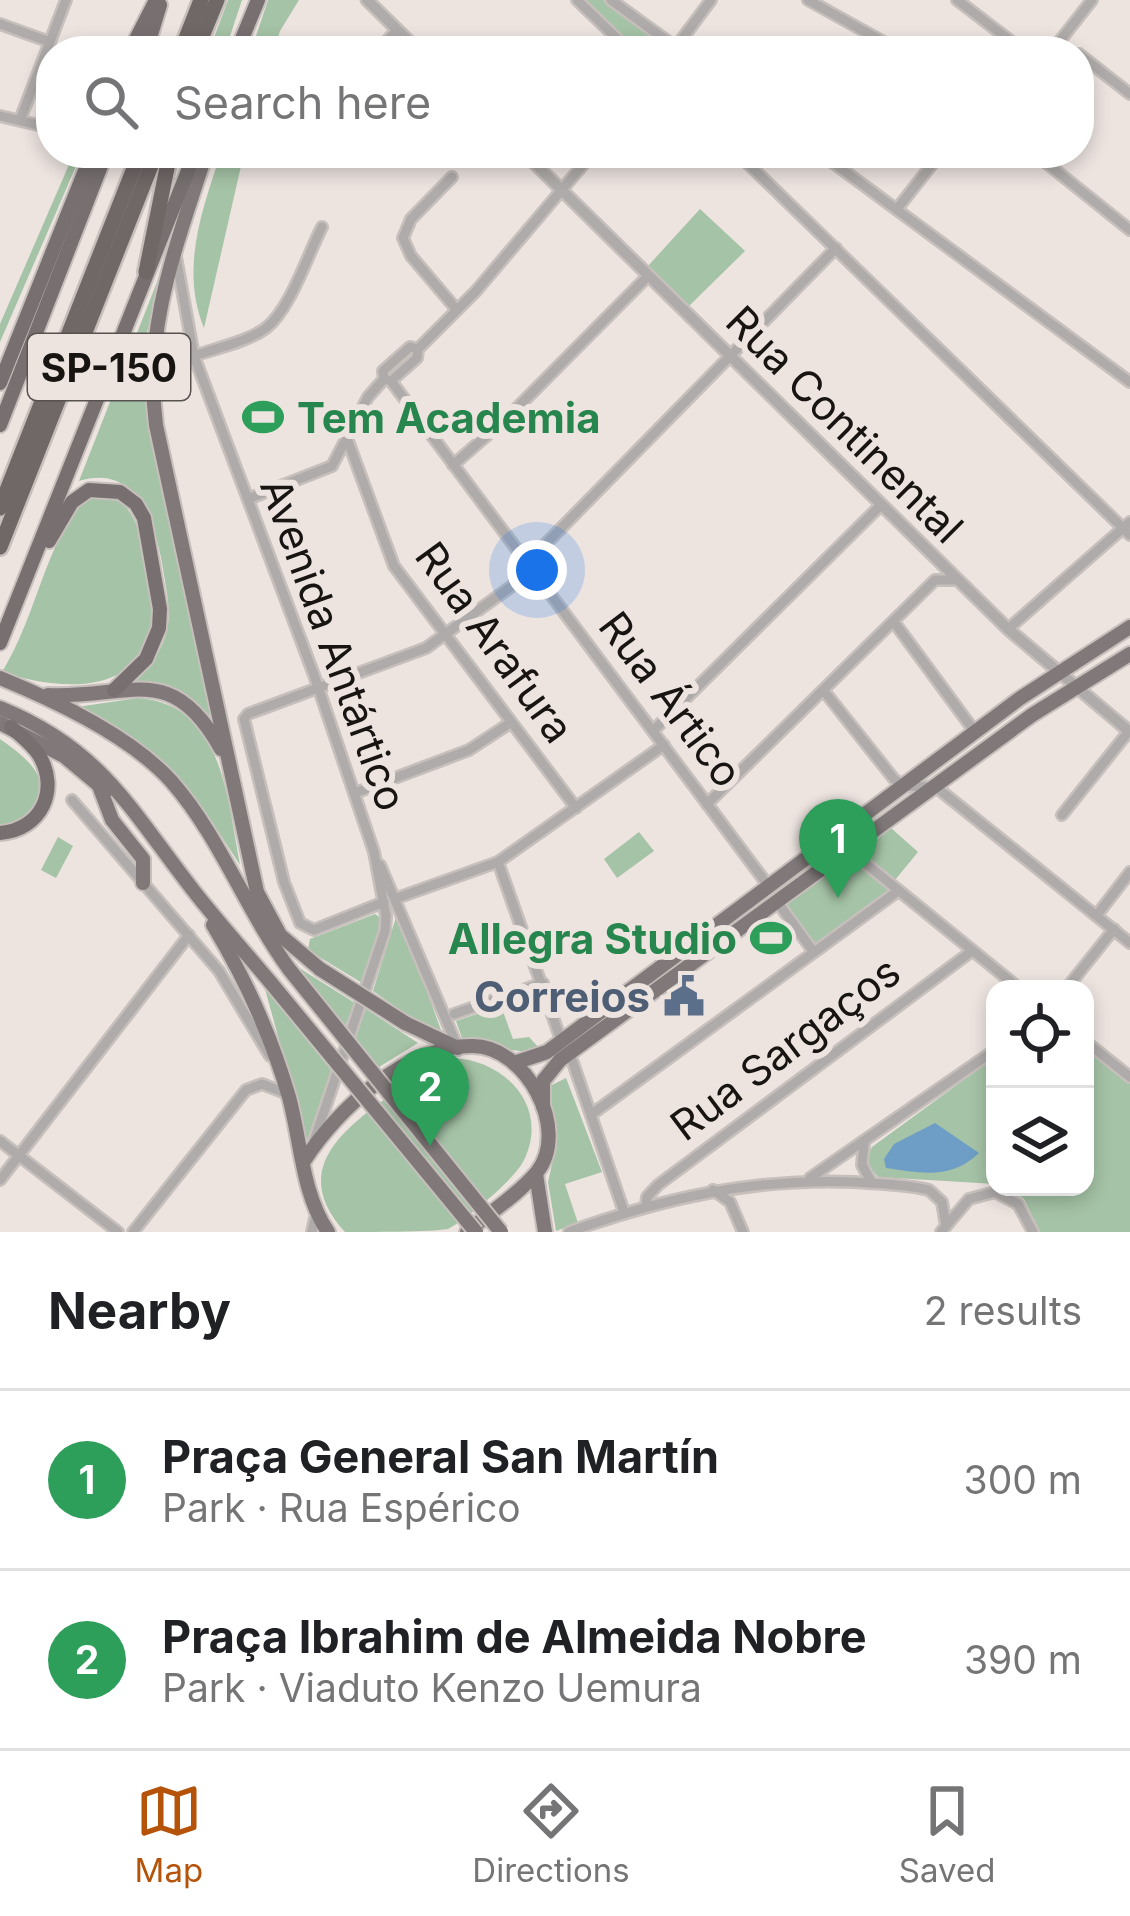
<!DOCTYPE html>
<html lang="en">
<head>
<meta charset="utf-8">
<style>
  :root { --surface:#fff; --page:#f6f6f6; --text:#202124; --muted:#757577; --line:#e0e0e0; --accent:#b45309 }
  body { margin:0; font-family:Inter,sans-serif; background:var(--page); color:var(--text) }
  .controls { position:absolute; right:36px; bottom:36px; display:grid; overflow:hidden; border-radius:24px; box-shadow:0 6px 18px #0003 }
  .controls button { width:108px; height:108px; display:grid; place-items:center; padding:0; border:0; border-bottom:3px solid var(--line); background:var(--surface); color:var(--text); font:60px sans-serif }
  .you { position:absolute; left:537px; top:570px; width:42px; height:42px; margin:-30px; border:9px solid #fff; border-radius:50%; background:#1a73e8; box-shadow:0 0 0 18px #1a73e833 }
  .badge { display:grid; place-items:center; width:78px; height:78px; border-radius:50%; background:var(--accent); color:#fff; font-size:39px; font-weight:700 }
  .pin { position:absolute; translate:-50% -99px; filter:drop-shadow(0 3px 6px #0008) }
  .pin::after { content:''; position:absolute; top:63px; width:42px; height:36px; background:inherit; clip-path:polygon(0 0,100% 0,50% 100%) }
  .list { margin:0; padding:0; list-style:none }
  h2 { display:flex; justify-content:space-between; align-items:center; height:156px; margin:0; padding:0 48px; font-size:51px }
  h2 small { font-size:39px; font-weight:400; color:var(--muted) }
  .list li { display:grid; grid-template-columns:78px 1fr auto; gap:36px; align-items:center; box-sizing:border-box; height:180px; padding:0 48px; border-top:3px solid var(--line) }
  .list b { display:block; font-size:45px; white-space:nowrap }
  .list p { margin:0; font-size:39px; white-space:nowrap; color:var(--muted) }
  .list em { font-size:39px; font-style:normal; color:var(--muted) }
  .icon { flex:none; width:66px; height:66px; fill:none; stroke:currentColor; stroke-width:2; stroke-linecap:round; stroke-linejoin:round }
  .map { position:relative; flex:none; width:1130px; height:1232px; overflow:hidden }
  .search { position:absolute; background:var(--surface); box-shadow:0 6px 18px #0003; left:36px; right:36px; top:36px; height:132px; display:flex; align-items:center; gap:30px; box-sizing:border-box; padding:0 42px; border-radius:48px; color:var(--muted); font-size:45px }
  .sheet { height:516px; background:var(--surface) }
  nav { display:flex; justify-content:space-around; align-items:center; box-sizing:border-box; height:168px; border-top:3px solid var(--line); background:var(--surface); font-size:33px; color:var(--muted) }
  nav a { display:grid; justify-items:center; gap:6px }
  nav .on { color:var(--accent) }
  .map>svg:first-child { display:block }
</style>
</head>
<body>
<div class="map">
<svg width="1130" height="1232" viewBox="0 0 1130 1232">
  <rect width="100%" height="100%" fill="#ede4e0"/>
  <g fill="#a5c3a6">
    <polygon points="228,0 242,0 225,51 209,51"/>
    <polygon points="268,0 299,0 280,31 274,51 251,51"/>
    <polygon points="583,0 603,0 662,43 655,51 634,51"/>
    <polygon points="74,153 78,153 77,164 0,342 0,324"/>
    <path d="M221,153H244L204,328C180,269 202,210 221,153Z"/>
    <polygon points="700,209 745,251 689,306 648,266"/>
    <path d="M168,254L147,332L145,401L211,717C188,694 165,681 133,685C147,669 162,653 167,630C171,612 167,593 164,575C157,529 140,462 79,481Z"/>
    <path d="M107,493C137,508 140,533 146,563C150,583 158,608 153,628C135,699 54,689 2,672C36,617 44,549 84,497Z"/>
    <path d="M138,698C223,704 227,798 240,865C188,784 167,751 77,707Z"/>
    <path d="M0,739C23,755 56,779 34,809C25,821 15,825 0,826Z"/>
    <polygon points="891,828 918,852 895,880 861,852"/>
    <polygon points="639,832 654,851 617,878 604,859"/>
    <polygon points="58,837 73,846 56,878 41,870"/>
    <polygon points="849,858 889,891 816,945 787,904"/>
    <polygon points="398,911 442,1033 420,1024 373,991"/>
    <polygon points="375,914 382,919 362,983 308,950 310,939"/>
    <polygon points="296,966 355,1003 345,1026"/>
    <polygon points="265,989 331,1070 307,1141"/>
    <path d="M501,1006L513,1039L529,1037L539,1048C515,1058 488,1040 462,1038L456,1021Z"/>
    <polygon points="366,1009 418,1043 379,1067 355,1037"/>
    <polygon points="1085,1048 1130,1084 1130,1232 1040,1232 1024,1199 1007,1187 1085,1187"/>
    <polygon points="995,1057 995,1184 878,1177 868,1165 867,1157 872,1147"/>
    <path d="M453,1058C505,1060 550,1107 524,1160C516,1178 466,1220 448,1229C431,1232 368,1232 345,1232C294,1176 333,1137 381,1102C404,1084 424,1066 453,1058Z"/>
    <polygon points="566,1078 602,1172 565,1184 578,1223 556,1231 548,1182 555,1151 550,1086"/>
  </g>
  <path fill="#6e9ec5" d="M935,1123L979,1153C951,1180 922,1173 886,1168L884,1159L894,1144Z"/>
  <g fill="none" stroke-linecap="round" stroke-linejoin="round">
    <g stroke="#c6bfbb" stroke-width="14">
      <g id="minor">
        <polyline points="577,0 630,51"/>
        <polyline points="611,0 681,51"/>
        <polyline points="808,0 900,51"/>
        <polyline points="957,0 1024,51"/>
        <polyline points="0,24 50,42"/>
        <polyline points="676,47 711,0"/>
        <polyline points="377,51 397,30"/>
        <polyline points="1052,51 1092,0"/>
        <polyline points="1079,54 1130,94"/>
        <polyline points="0,116 51,128"/>
        <polyline points="20,120 66,0"/>
        <polyline points="737,153 1130,535"/>
        <polyline points="820,153 1130,382"/>
        <polyline points="1034,153 1130,230"/>
        <polyline points="452,177 411,219 403,238 411,256 457,310"/>
        <polyline points="897,209 941,153"/>
        <polyline points="176,257 194,356 314,675 374,852 386,916 385,931 312,1147"/>
        <path d="M194,356C216,348 247,342 266,328C290,310 308,254 322,227"/>
        <polyline points="384,379 391,381 417,358 418,349 476,291 593,153"/>
        <polyline points="391,381 767,884"/>
        <polyline points="348,441 394,566 576,808"/>
        <polyline points="453,465 507,418 648,276"/>
        <polyline points="248,499 332,466 368,397 384,379 383,371 410,347 418,349"/>
        <polyline points="528,562 836,248"/>
        <polyline points="894,622 975,732"/>
        <polyline points="1008,629 1130,522"/>
        <polyline points="824,691 894,779 903,786 936,787 1130,943"/>
        <polyline points="653,731 881,505"/>
        <polyline points="355,793 469,750 510,723"/>
        <polyline points="72,800 219,971 270,1056"/>
        <polyline points="707,804 935,580 956,580"/>
        <polyline points="1062,815 1129,731"/>
        <polyline points="849,850 1020,989"/>
        <polyline points="498,862 561,1040"/>
        <polyline points="380,865 458,1048"/>
        <polyline points="397,898 498,862 664,745"/>
        <polyline points="384,902 314,930 300,923 284,882 244,719 248,714 426,648 534,570"/>
        <polyline points="778,903 813,951"/>
        <polyline points="1097,915 1130,872"/>
        <polyline points="1066,989 1114,929"/>
        <polyline points="454,1014 543,983"/>
        <polyline points="1085,1041 1130,1077"/>
        <polyline points="570,1054 624,1212"/>
        <polyline points="592,1114 898,891"/>
        <polyline points="0,1141 118,1232"/>
        <polyline points="864,1144 862,1165 872,1183"/>
        <polyline points="810,1178 995,1050"/>
        <polyline points="0,1180 189,935"/>
        <polyline points="713,1190 730,1202 743,1232"/>
        <polyline points="646,1205 647,1197 658,1185 972,951"/>
        <polyline points="133,1232 246,1090 262,1084 288,1094"/>
        <polyline points="312,1232 316,1214"/>
        <path d="M569,1232C663,1198 754,1178 854,1182C879,1184 905,1184 929,1190L942,1202L946,1226"/>
        <polyline points="941,1232 969,1199 995,1192 1018,1204 1033,1232"/>
      </g>
    </g>
    <g stroke="#c6bfbb" stroke-width="15">
      <g id="tertiary">
        <polyline points="367,0 419,51"/>
        <polyline points="524,153 1008,629 1130,732"/>
      </g>
    </g>
    <g stroke="#c6bfbb" stroke-width="18">
      <g id="primary">
        <path d="M206,153C177,245 143,327 156,425L257,892L280,935L320,969"/>
        <path d="M0,678C56,701 132,737 172,782C220,837 246,910 289,969"/>
        <path d="M48,695C130,699 171,659 221,749"/>
        <path d="M0,708C101,749 130,809 193,890C218,922 245,952 271,983"/>
        <polyline points="0,723 64,756 106,791"/>
        <polyline points="98,783 112,820 143,859 143,883"/>
        <path d="M213,925C246,980 271,1035 289,1097C301,1141 302,1194 328,1232"/>
        <polyline points="405,1023 458,1048"/>
        <polyline points="514,1063 547,1052 1019,699 1130,627"/>
        <polyline points="543,1106 543,1081 560,1060 1032,715 1130,654"/>
        <path d="M304,1161C337,1109 407,1045 473,1046C525,1046 571,1129 537,1172C519,1194 489,1213 467,1232"/>
        <polyline points="536,1174 545,1232"/>
      </g>
    </g>
    <g stroke="#c6bfbb" stroke-width="18">
      <g id="trunk">
        <polyline points="130,51 156,0"/>
        <polyline points="146,51 160,5"/>
        <polyline points="237,51 258,0"/>
        <polyline points="0,383 92,153"/>
        <polyline points="0,425 106,153"/>
        <polyline points="49,541 72,502 89,490 120,492 136,504 144,518 160,609 159,628 146,659 114,690"/>
        <polyline points="0,643 195,153"/>
        <path d="M0,833C41,830 60,790 39,755C32,744 21,736 11,727"/>
      </g>
    </g>
    <g stroke="#c6bfbb" stroke-width="20">
      <g id="motorway">
        <polyline points="181,51 201,0"/>
        <polyline points="196,51 217,0"/>
        <polyline points="146,272 170,153"/>
        <polyline points="0,508 140,153"/>
        <polyline points="0,547 156,153"/>
      </g>
    </g>
    <use href="#minor" stroke="#afabab" stroke-width="9"/>
    <use href="#tertiary" stroke="#afabab" stroke-width="10"/>
    <use href="#primary" stroke="#817979" stroke-width="14"/>
    <use href="#trunk" stroke="#787070" stroke-width="14"/>
    <use href="#motorway" stroke="#706767" stroke-width="15"/>
    <g stroke="#c6bfbb" stroke-width="18" stroke-linecap="butt">
      <g id="primary-bridge">
        <polyline points="289,969 501,1232"/>
        <polyline points="320,969 405,1023"/>
        <polyline points="271,983 476,1232"/>
      </g>
    </g>
    <use href="#primary-bridge" stroke="#817979" stroke-width="14"/>
  </g>
  <defs>
    <g id="stadium-bare" transform="scale(3.24)"><path d="M0-5a6.5 5 0 1 0 0 10a6.5 5 0 1 0 0-10ZM-3.5-1.8h7v3.6h-7Z" fill="#2e9e5b" stroke="#ede4e0" stroke-width="2.5" paint-order="stroke"/></g>
    <g id="civic-bare" transform="scale(3.24)"><path d="M-.6-6.5H3V-4.5H.6V-3L4-1V1h2V6H-6V1h2V-1L-.6-3ZM-1.2 2.5V6h2.4V2.5Z" fill="#5c6f8a" stroke="#ede4e0" stroke-width="2.5" paint-order="stroke"/></g>
  </defs>
  <g fill-rule="evenodd">
    <use href="#stadium-bare" x="263" y="417"/>
    <use href="#stadium-bare" x="771" y="938"/>
    <use href="#civic-bare" x="684" y="996"/>
  </g>
  <g text-anchor="middle" dominant-baseline="central" stroke-width="12" stroke-linejoin="round" paint-order="stroke">
    <rect fill="#ede4e0" stroke="#575250" stroke-width="3" x="28" y="334" width="162" height="66" rx="9"/>
    <g font-size="39" font-weight="bold" fill="#171412">
      <text x="109" y="367">SP-150</text>
    </g>
    <g font-size="42" font-weight="bold" fill="#27864d" stroke="#ede4e0" text-anchor="start">
      <text x="297" y="417">Tem Academia</text>
      <text x="737" y="938" text-anchor="end">Allegra Studio</text>
    </g>
    <g font-size="42" fill="#171412" stroke="#ede4e0">
      <text transform="translate(845 424) rotate(45)">Rua Continental</text>
      <text transform="translate(495 642) rotate(54)">Rua Arafura</text>
      <text transform="translate(334 644) rotate(70)">Avenida Antártico</text>
      <text transform="translate(671 699) rotate(53)">Rua Ártico</text>
      <text transform="translate(785 1048) rotate(-37)">Rua Sargaços</text>
    </g>
    <g font-size="42" font-weight="bold" fill="#4e5e75" stroke="#ede4e0" text-anchor="end">
      <text x="650" y="996">Correios</text>
    </g>
  </g>
</svg>
<div class="controls">
<button><svg class="icon" aria-label="locate" viewBox="0 0 24 24"><circle cx="12" cy="12" r="6"/><path d="M12 2v4M12 18v4M2 12h4M18 12h4"/></svg></button>
<button><svg class="icon" aria-label="layers" viewBox="0 0 24 24"><path d="M12 4l9 5-9 5-9-5zM3 14l9 5 9-5"/></svg></button>
</div>
<div class="you"></div>
<div class="pin badge" style="left:838px;top:898px;background:#2e9e5b">1</div>
<div class="pin badge" style="left:430px;top:1146px;background:#2e9e5b">2</div>
<div class="search"><svg class="icon" aria-label="search" viewBox="0 0 24 24"><circle cx="10" cy="10" r="6"/><path d="M15 15l6 6"/></svg>Search here</div>
</div>
<section class="sheet">
<h2>Nearby<small>2 results</small></h2>
<ul class="list">
<li><span class="badge" style="background:#2e9e5b">1</span><div><b>Praça General San Martín</b><p>Park · Rua Espérico</p></div><em>300 m</em></li>
<li><span class="badge" style="background:#2e9e5b">2</span><div><b>Praça Ibrahim de Almeida Nobre</b><p>Park · Viaduto Kenzo Uemura</p></div><em>390 m</em></li>
</ul>
</section>
<nav>
<a class="on"><svg class="icon" aria-label="map" viewBox="0 0 24 24"><path d="M3 6l6-2 6 2 6-2v14l-6 2-6-2-6 2zM9 4v14M15 6v14"/></svg>Map</a>
<a><svg class="icon" aria-label="directions" viewBox="0 0 24 24"><path d="M12 3l9 9-9 9-9-9zM9 14v-3h6M13 9l2 2-2 2"/></svg>Directions</a>
<a><svg class="icon" aria-label="saved" viewBox="0 0 24 24"><path d="M7 4h10v16l-5-4-5 4z"/></svg>Saved</a>
</nav>
</body>
</html>
